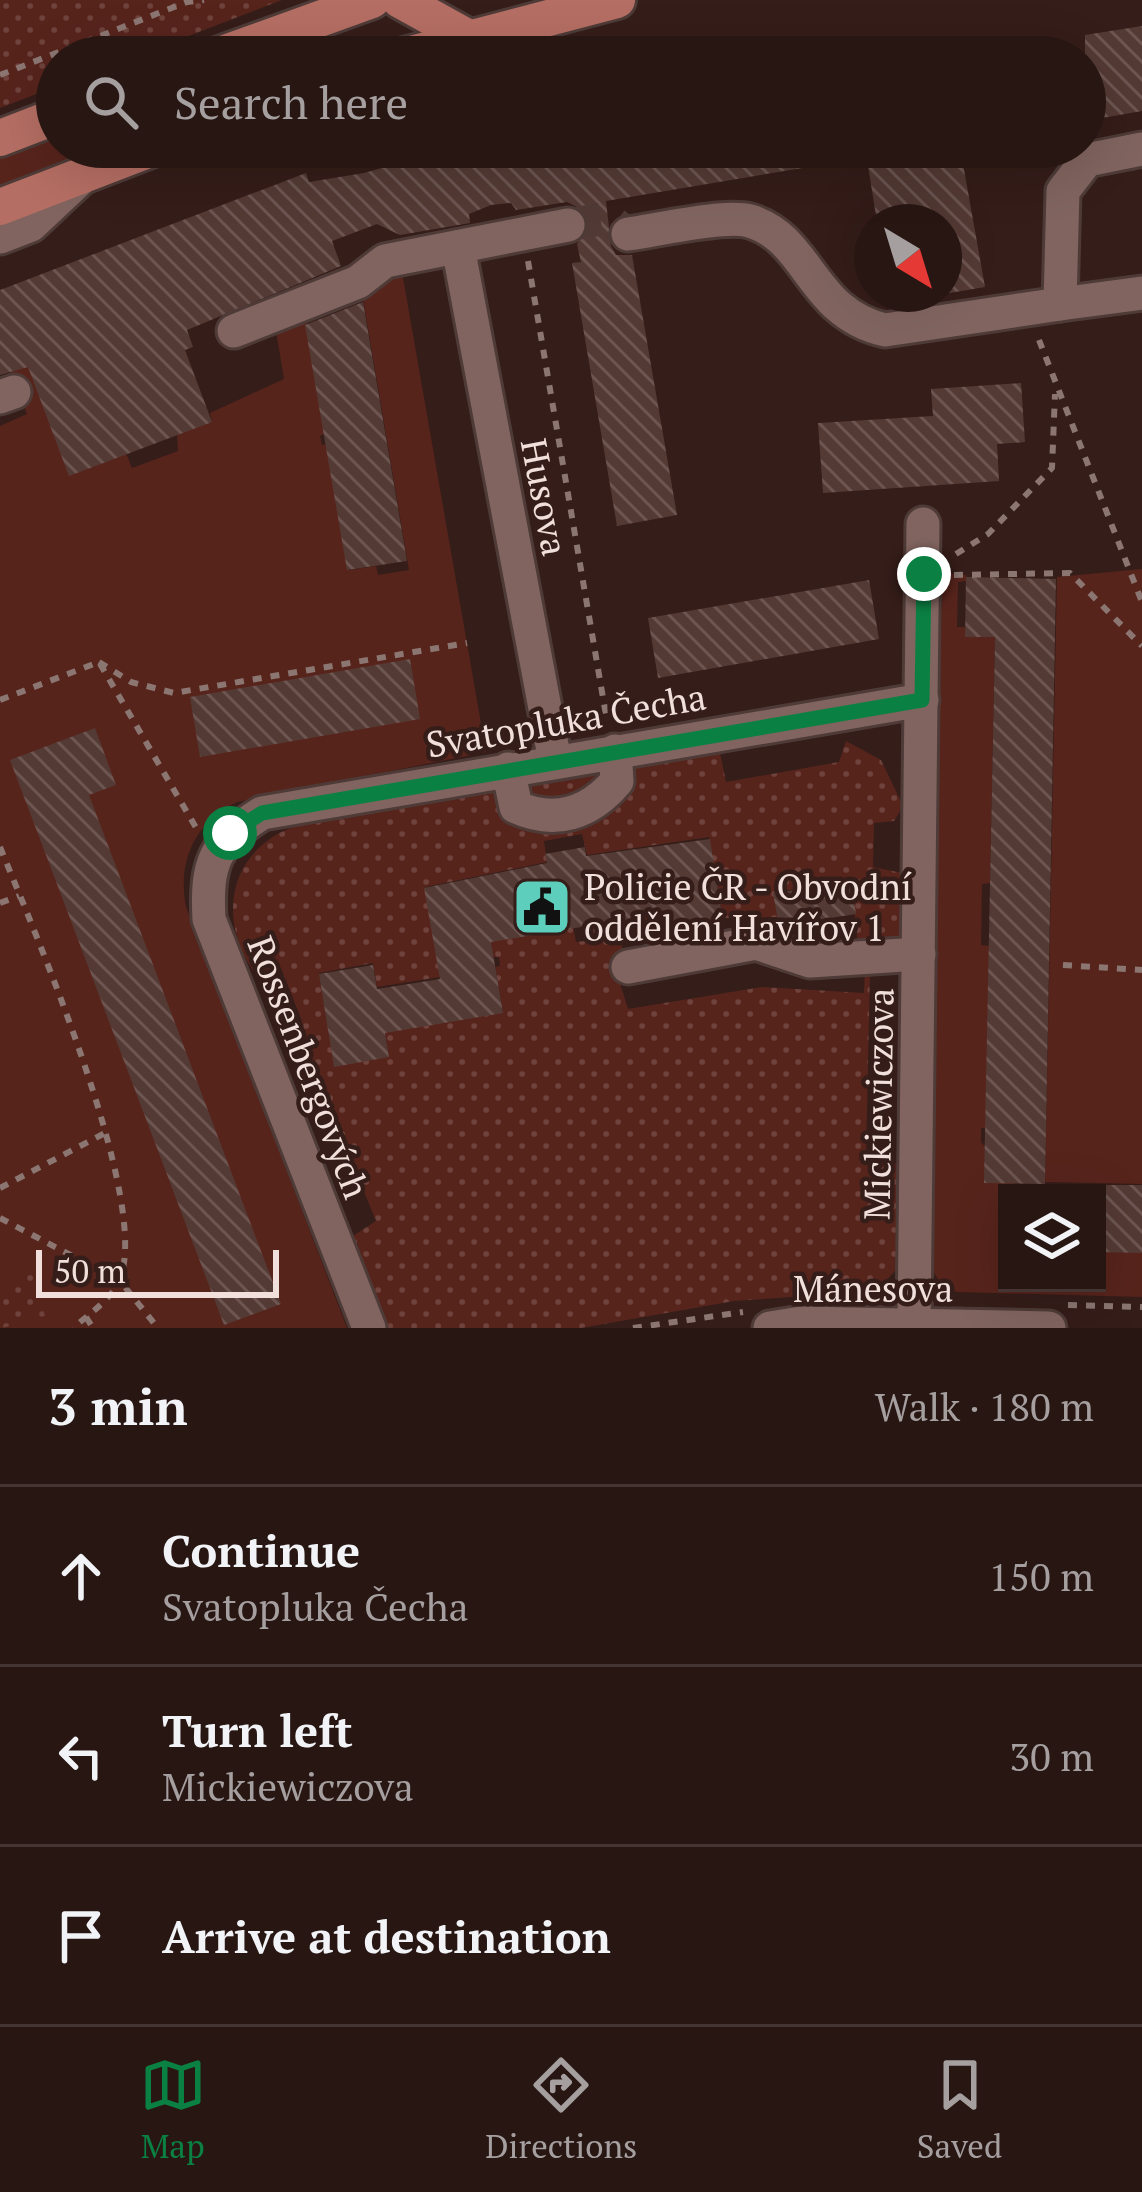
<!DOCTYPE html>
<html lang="en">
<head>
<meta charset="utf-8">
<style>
  :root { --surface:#281613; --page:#301f1c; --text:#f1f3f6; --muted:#a59fa0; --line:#443533; --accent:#0b8043 }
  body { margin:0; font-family:"PT Serif",serif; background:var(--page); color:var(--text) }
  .controls { position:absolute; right:36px; bottom:36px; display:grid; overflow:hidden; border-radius:0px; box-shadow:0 12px 48px #0002 }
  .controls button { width:108px; height:108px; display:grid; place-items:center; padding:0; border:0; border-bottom:3px solid var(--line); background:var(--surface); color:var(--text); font:60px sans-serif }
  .compass { position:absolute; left:854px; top:204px; width:108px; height:108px; border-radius:50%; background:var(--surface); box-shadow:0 12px 48px #0002; rotate:142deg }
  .scale { position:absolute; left:36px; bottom:30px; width:243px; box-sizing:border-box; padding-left:12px; border:6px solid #f0dfdb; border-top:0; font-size:33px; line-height:42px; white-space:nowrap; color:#f0dfdb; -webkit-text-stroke:9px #351d19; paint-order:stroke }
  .stop { position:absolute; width:36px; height:36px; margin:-27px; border:9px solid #0b8043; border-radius:50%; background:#fff }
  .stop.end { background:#0b8043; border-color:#fff; box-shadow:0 3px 12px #0008 }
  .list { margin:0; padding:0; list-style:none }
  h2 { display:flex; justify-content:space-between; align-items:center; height:156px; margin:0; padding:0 48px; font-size:51px }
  h2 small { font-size:39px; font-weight:400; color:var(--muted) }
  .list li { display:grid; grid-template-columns:78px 1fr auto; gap:36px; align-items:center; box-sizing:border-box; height:180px; padding:0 48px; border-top:3px solid var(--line) }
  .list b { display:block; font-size:45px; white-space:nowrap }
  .list p { margin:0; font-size:39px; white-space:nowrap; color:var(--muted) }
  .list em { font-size:39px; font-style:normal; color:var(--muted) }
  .icon { flex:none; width:66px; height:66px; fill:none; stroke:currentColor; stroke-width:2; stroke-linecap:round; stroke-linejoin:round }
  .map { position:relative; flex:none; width:1142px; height:1328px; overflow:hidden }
  .search { position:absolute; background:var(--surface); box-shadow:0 12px 48px #0002; left:36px; right:36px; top:36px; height:132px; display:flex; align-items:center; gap:30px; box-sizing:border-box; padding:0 42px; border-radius:66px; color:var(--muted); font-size:45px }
  .sheet { height:696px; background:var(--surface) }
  nav { display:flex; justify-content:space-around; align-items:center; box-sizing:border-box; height:168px; border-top:3px solid var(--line); background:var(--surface); font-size:33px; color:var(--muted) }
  nav a { display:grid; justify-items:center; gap:6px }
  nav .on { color:var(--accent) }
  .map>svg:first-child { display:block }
</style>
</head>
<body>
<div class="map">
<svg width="1142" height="1328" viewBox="0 0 1142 1328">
  <defs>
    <pattern id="park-dots" width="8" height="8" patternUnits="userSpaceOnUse" patternTransform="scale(3)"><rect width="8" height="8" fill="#57241c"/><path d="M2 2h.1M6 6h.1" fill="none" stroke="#6f433c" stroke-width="1.8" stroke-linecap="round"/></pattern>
    <pattern id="building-back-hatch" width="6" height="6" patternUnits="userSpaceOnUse" patternTransform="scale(3)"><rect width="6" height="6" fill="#543a35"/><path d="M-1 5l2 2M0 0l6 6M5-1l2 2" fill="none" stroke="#6d5652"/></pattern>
  </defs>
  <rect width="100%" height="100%" fill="#351d19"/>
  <g fill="#57241c">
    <polygon points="57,137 57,147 107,147 0,188 0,158"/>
    <path d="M402,272L486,752L237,802C195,822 177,861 186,907L347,1328H0V426L27,414L11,372L26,365L126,453L132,468L178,451L177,434L212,421L210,413L284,379L275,325L304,309L325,434L320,436L322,445L327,444L349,570L376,566L378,575L409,570L363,299L352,291Z"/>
    <polygon points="1142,569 1142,1184 1045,1182 1057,577"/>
    <polygon points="942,573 966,575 967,581 958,582 957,627 965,627 966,635 995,635 990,883 982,884 981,945 989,946 989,955 986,1128 981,1128 981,1142 1014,1182 1014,1189 1025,1190 1007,1193 1007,1283 1097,1283 1097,1250 1142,1251 1142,1297 957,1292 940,1283 931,1267"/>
  </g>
  <g fill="url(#park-dots)">
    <polygon points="0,0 282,0 134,57 57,57 57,86 0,108"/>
    <path d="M846,741L881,760L903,806L894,821L874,823L873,867L907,874L902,941L858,945L851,880L775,892L778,917L723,918L709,837L587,855L582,834L544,841L547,862L425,887L440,977L377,987L373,963L319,973L334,1065L389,1056L385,1032L503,1011L495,967L500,966L499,957H493L491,941L573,927L576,942L585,941L583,925L665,911L670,937L677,942L725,929L728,941L658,953L654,932L621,938L624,959L613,961L628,1009L762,987L864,993L865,970H870L866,1157L890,1159L903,1171L902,1263L884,1283L866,1292L734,1301L581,1328H377L350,1238L376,1221L298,1030L302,1021L281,968L254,972C215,916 231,848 296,826L720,753L726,782L839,762Z"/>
    <polygon points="32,1274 45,1316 2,1328 0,1283"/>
  </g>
  <g fill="url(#building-back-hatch)">
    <polygon points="1142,26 1142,111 1085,121 1085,35"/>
    <polygon points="456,147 842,147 844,161 606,201 611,246 616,255 632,255 677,515 617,526 572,263 581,262 577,244 589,222 583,210 567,202 516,210 511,203 491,205 469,214 470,223 400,235 377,224 332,241 341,266 187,330 193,347 185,350 212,422 69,476 28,367 0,375 0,290 306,173 309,182 364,173"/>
    <polygon points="865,147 960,147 985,287 944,294 944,222 877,222"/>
    <polygon points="363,302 407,561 347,570 305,325"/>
    <polygon points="1021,383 1025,442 997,444 999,481 823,493 818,423 933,416 931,389"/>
    <polygon points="966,577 1056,579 1045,1184 984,1183 995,637 965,637"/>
    <polygon points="869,580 879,639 658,678 648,618"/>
    <polygon points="410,659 420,719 200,757 190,697"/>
    <polygon points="95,728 116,785 89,795 281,1304 224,1325 10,760"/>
    <polygon points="710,839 724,928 669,938 665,913 491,942 503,1013 385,1033 389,1057 334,1067 319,974 373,965 377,989 440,979 424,888 547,863 545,854 585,847 586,856"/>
    <polygon points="851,882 856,914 779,926 773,893"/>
    <polygon points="1097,1185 1142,1185 1142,1253 1097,1252"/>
  </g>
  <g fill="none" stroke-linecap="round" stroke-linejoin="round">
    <polyline stroke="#513a36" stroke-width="33" stroke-dasharray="33 16" stroke-linecap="butt" points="568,225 607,218 628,234"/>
    <g stroke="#4e3b38" stroke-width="39">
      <g id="minor">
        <path d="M628,234C657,230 725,214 750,221C810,239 810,313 885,330L1060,304L1063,191L1087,160L1142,149"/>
        <polyline points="0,237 31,225 80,179"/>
        <polyline points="458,247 555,761"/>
        <polyline points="1060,304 1142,293"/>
        <polyline points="234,331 358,282 385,261 568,225"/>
        <polyline points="0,397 14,392"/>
        <path d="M508,769L516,807C556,825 590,813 617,781L615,751"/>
        <polyline points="628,967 756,943 810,961 919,954"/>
        <polyline points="914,1325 923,524"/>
        <path d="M369,1328L209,919C206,863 214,843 262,813L922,700"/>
        <polyline points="770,1328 801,1323 1049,1328"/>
      </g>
    </g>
    <g stroke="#4e3b38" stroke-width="42">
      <g id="major">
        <polyline points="400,0 467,37"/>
        <polyline points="214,57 372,0"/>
        <polyline points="400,57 617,0"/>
        <polyline points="0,138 57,116"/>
        <polyline points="0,207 156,147"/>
      </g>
    </g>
    <g stroke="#8b7672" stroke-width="6" stroke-dasharray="9 9" stroke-linecap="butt">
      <polyline points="0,75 187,2 204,0"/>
      <polyline points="305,147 308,154"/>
      <polyline points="528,261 607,721"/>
      <polyline points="1039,340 1142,602"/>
      <polyline points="956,554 988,534 1052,468 1055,394"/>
      <polyline points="954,575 1070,573 1142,646"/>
      <polyline points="99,662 131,682 174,693 467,643"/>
      <polyline points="0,700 99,662 198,831"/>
      <path d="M0,847C32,926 156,1210 118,1283C109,1301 88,1315 73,1328"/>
      <polyline points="0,903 19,896"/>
      <polyline points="1063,965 1142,970"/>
      <polyline points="0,1188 107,1132"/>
      <polyline points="0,1218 120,1281 158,1328"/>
      <polyline points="1068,1305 1142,1307"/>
      <polyline points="86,1317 93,1328"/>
      <polyline points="633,1328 743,1312"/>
    </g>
    <use href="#minor" stroke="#81645f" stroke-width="33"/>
    <use href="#major" stroke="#b56e63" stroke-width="36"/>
  </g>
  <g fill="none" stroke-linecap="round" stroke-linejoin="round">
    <polyline stroke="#0b8043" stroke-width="15" points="230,833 262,813 922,700 924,574"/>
  </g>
  <defs>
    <g id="civic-square" transform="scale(3)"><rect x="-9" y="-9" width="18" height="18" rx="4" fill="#5ccebb" stroke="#351d19"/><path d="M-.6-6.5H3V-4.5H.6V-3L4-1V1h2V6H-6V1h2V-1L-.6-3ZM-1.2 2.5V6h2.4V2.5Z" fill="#111"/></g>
  </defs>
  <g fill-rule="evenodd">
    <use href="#civic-square" x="542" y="907"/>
  </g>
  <g text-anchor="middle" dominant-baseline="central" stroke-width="9" stroke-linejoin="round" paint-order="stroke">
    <g font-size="36" fill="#f0dfdb" stroke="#351d19">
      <text transform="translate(545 497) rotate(79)">Husova</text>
      <text transform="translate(566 720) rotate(-10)">Svatopluka Čecha</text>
      <text transform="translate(309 1067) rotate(69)">Rossenbergových</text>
      <text transform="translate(878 1104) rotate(-89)">Mickiewiczova</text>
      <text x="873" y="1288">Mánesova</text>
    </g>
    <g font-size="36" fill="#f0dfdb" stroke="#351d19" text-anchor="start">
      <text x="584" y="886">Policie ČR - Obvodní<tspan x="584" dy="41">oddělení Havířov 1</tspan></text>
    </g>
  </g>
</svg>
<div class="controls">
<button><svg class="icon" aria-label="layers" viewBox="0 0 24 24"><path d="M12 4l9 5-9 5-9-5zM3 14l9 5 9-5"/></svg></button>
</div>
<svg class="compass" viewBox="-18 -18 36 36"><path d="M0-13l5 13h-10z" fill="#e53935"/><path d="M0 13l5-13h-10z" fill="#a59fa0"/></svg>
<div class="scale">50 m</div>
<div class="stop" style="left:230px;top:833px"></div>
<div class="stop end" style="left:924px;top:574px"></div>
<div class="search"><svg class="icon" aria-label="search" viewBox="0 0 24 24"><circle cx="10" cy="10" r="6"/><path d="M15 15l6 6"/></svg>Search here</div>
</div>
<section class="sheet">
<h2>3 min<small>Walk · 180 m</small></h2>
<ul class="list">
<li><svg class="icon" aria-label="ahead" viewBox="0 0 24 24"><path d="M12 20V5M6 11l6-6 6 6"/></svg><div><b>Continue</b><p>Svatopluka Čecha</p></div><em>150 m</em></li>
<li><svg class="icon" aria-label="left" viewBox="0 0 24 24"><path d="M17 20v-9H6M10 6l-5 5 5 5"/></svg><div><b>Turn left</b><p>Mickiewiczova</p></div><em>30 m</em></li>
<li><svg class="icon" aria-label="arrive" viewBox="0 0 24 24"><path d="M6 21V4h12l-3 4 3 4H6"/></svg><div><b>Arrive at destination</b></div></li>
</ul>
</section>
<nav>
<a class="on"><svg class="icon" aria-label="map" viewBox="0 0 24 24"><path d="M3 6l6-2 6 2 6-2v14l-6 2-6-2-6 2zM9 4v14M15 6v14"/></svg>Map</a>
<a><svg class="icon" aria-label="directions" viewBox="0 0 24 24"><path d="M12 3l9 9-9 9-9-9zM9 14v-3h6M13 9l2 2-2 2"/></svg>Directions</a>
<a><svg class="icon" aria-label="saved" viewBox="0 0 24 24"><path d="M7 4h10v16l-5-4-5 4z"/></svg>Saved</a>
</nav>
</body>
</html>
